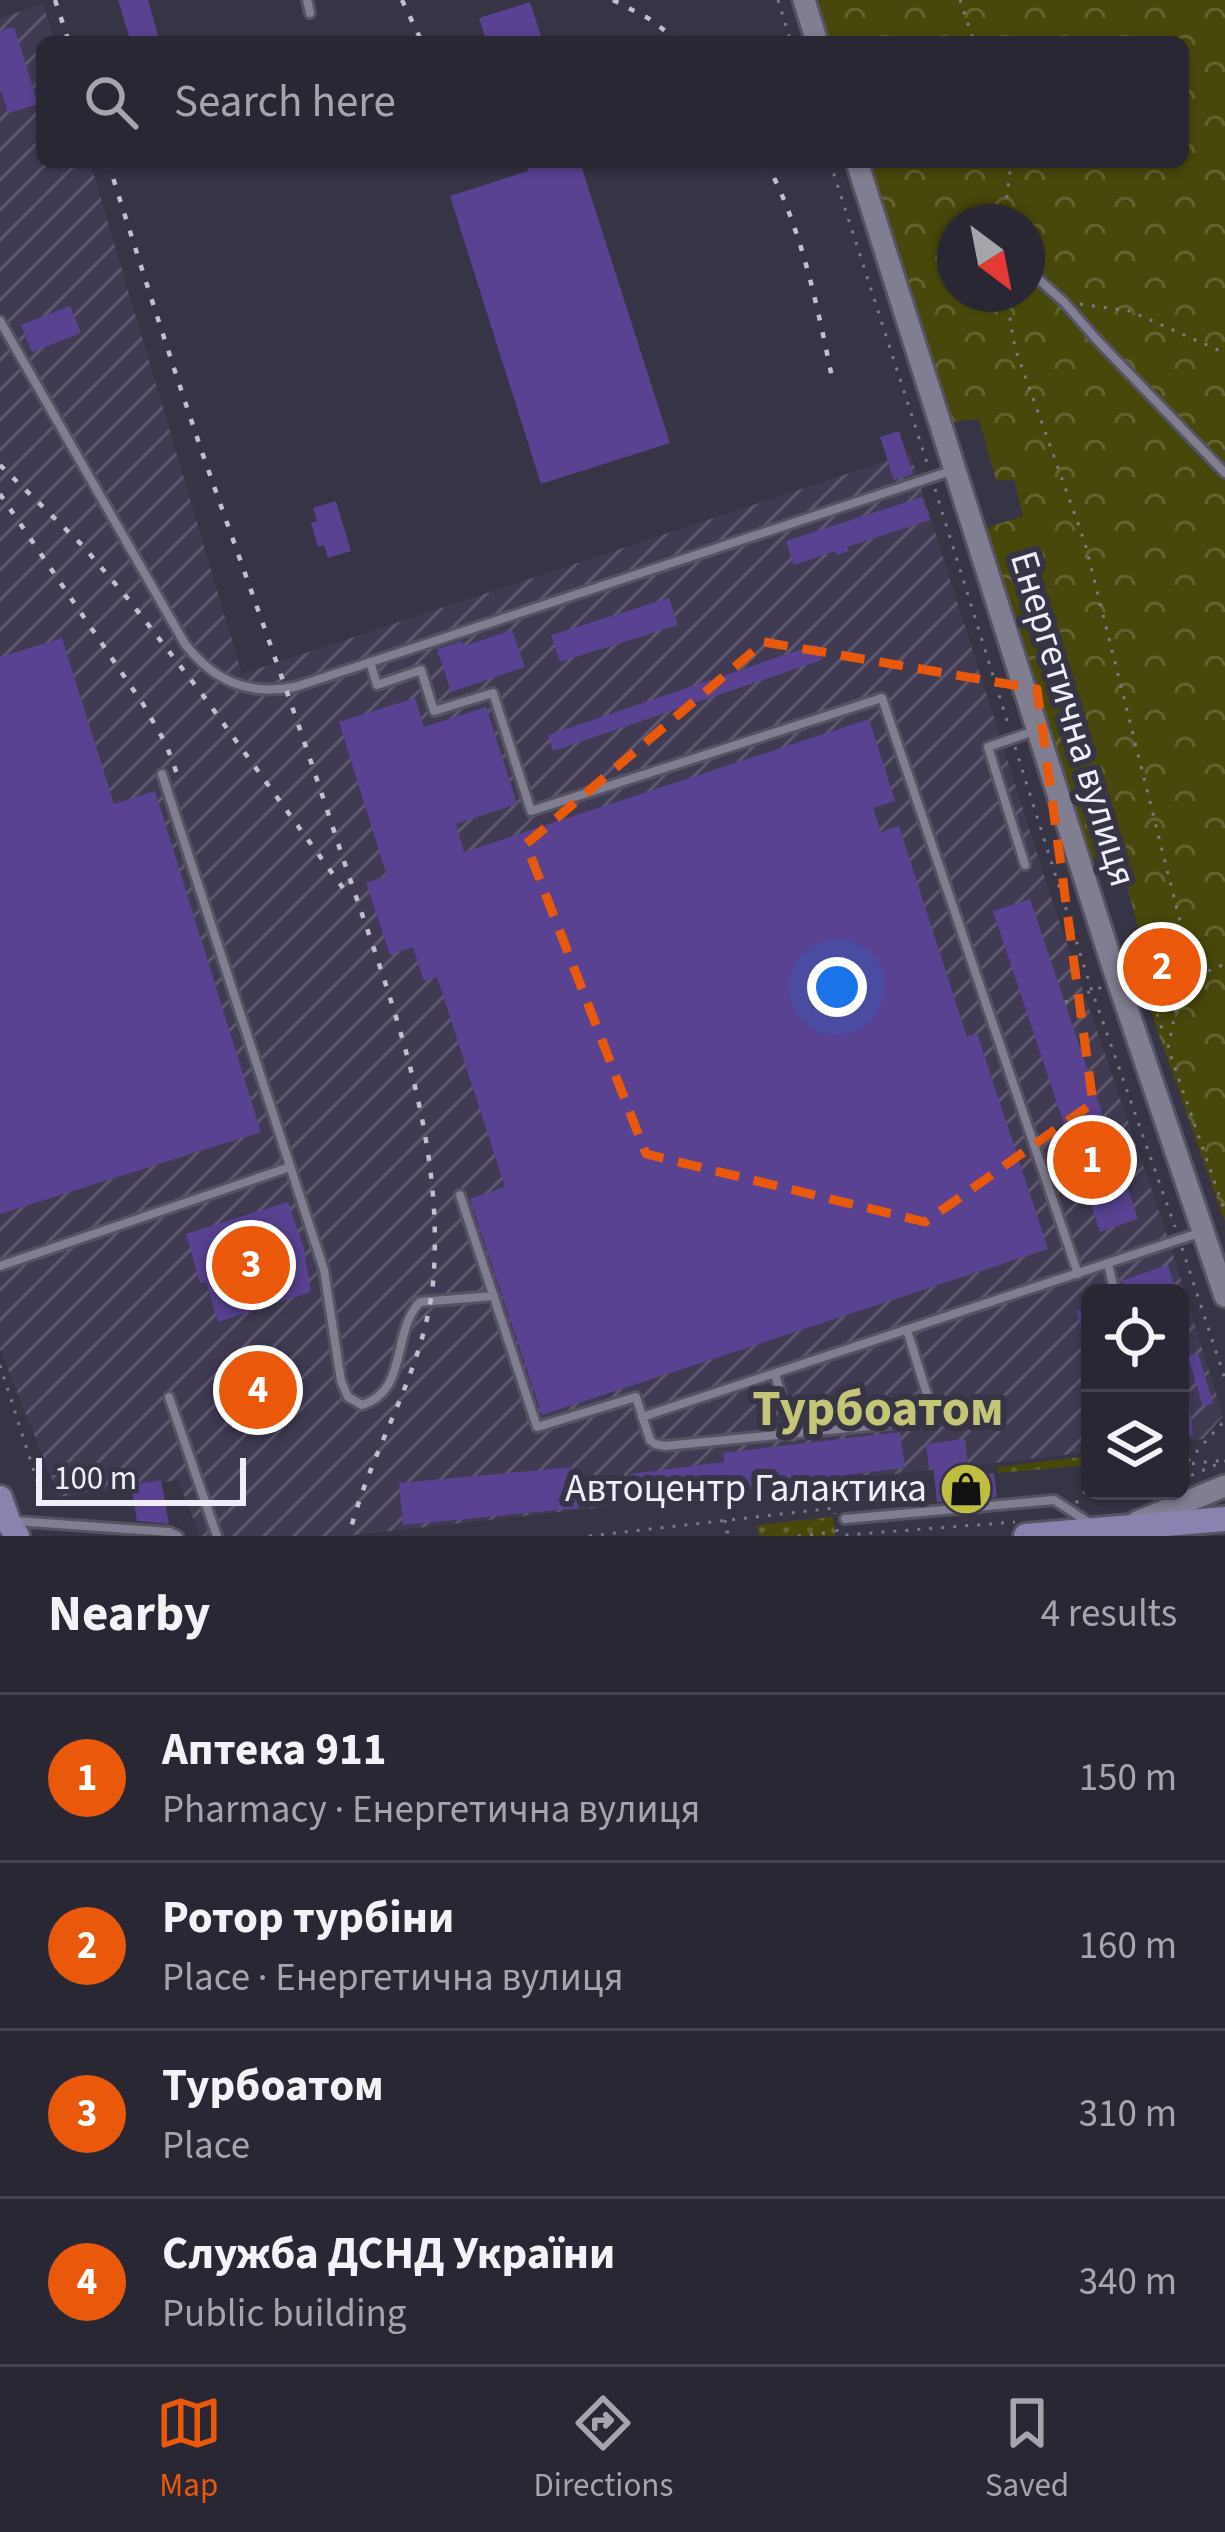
<!DOCTYPE html>
<html lang="en">
<head>
<meta charset="utf-8">
<style>
  :root { --surface:#292734; --page:#353340; --text:#f1f3f6; --muted:#a5a5ac; --line:#45444f; --accent:#ea580c }
  body { margin:0; font-family:"Source Sans 3",sans-serif; background:var(--page); color:var(--text) }
  .controls { position:absolute; right:36px; bottom:36px; display:grid; overflow:hidden; border-radius:18px; box-shadow:0 3px 9px #0004 }
  .controls button { width:108px; height:108px; display:grid; place-items:center; padding:0; border:0; border-bottom:3px solid var(--line); background:var(--surface); color:var(--text); font:60px sans-serif }
  .compass { position:absolute; left:937px; top:204px; width:108px; height:108px; border-radius:50%; background:var(--surface); box-shadow:0 3px 9px #0004; rotate:148deg }
  .scale { position:absolute; left:36px; bottom:30px; width:210px; box-sizing:border-box; padding-left:12px; border:6px solid #f0eefa; border-top:0; font-size:33px; line-height:42px; white-space:nowrap; color:#f0eefa; -webkit-text-stroke:9px #373445; paint-order:stroke }
  .you { position:absolute; left:837px; top:987px; width:42px; height:42px; margin:-30px; border:9px solid #fff; border-radius:50%; background:#1a73e8; box-shadow:0 0 0 18px #1a73e833 }
  .badge { display:grid; place-items:center; width:78px; height:78px; border-radius:50%; background:var(--accent); color:#fff; font-size:39px; font-weight:700 }
  .pin { position:absolute; translate:-50% -50%; border:6px solid #fff; box-shadow:0 3px 12px #0006 }
  .list { margin:0; padding:0; list-style:none }
  h2 { display:flex; justify-content:space-between; align-items:center; height:156px; margin:0; padding:0 48px; font-size:51px }
  h2 small { font-size:39px; font-weight:400; color:var(--muted) }
  .list li { display:grid; grid-template-columns:78px 1fr auto; gap:36px; align-items:center; box-sizing:border-box; height:168px; padding:0 48px; border-top:3px solid var(--line) }
  .list b { display:block; font-size:45px; white-space:nowrap }
  .list p { margin:0; font-size:39px; white-space:nowrap; color:var(--muted) }
  .list em { font-size:39px; font-style:normal; color:var(--muted) }
  .icon { flex:none; width:66px; height:66px; fill:none; stroke:currentColor; stroke-width:2; stroke-linecap:round; stroke-linejoin:round }
  .map { position:relative; flex:none; width:1225px; height:1536px; overflow:hidden }
  .search { position:absolute; background:var(--surface); box-shadow:0 3px 9px #0004; left:36px; right:36px; top:36px; height:132px; display:flex; align-items:center; gap:30px; box-sizing:border-box; padding:0 42px; border-radius:18px; color:var(--muted); font-size:45px }
  .sheet { height:828px; background:var(--surface) }
  nav { display:flex; justify-content:space-around; align-items:center; box-sizing:border-box; height:168px; border-top:3px solid var(--line); background:var(--surface); font-size:33px; color:var(--muted) }
  nav a { display:grid; justify-items:center; gap:6px }
  nav .on { color:var(--accent) }
  .map>svg:first-child { display:block }
</style>
</head>
<body>
<div class="map">
<svg width="1225" height="1536" viewBox="0 0 1225 1536">
  <defs>
    <pattern id="industrial-furrows" width="10" height="10" patternUnits="userSpaceOnUse" patternTransform="scale(3)"><rect width="10" height="10" fill="#403b53"/><path d="M-1 1l2-2M0 10L10 0M9 11l2-2" fill="none" stroke="#5c586d"/></pattern>
    <pattern id="grass-dots" width="8" height="8" patternUnits="userSpaceOnUse" patternTransform="scale(3)"><rect width="8" height="8" fill="#49480b"/><path d="M2 2h.1M6 6h.1" fill="none" stroke="#64632f" stroke-width="1.8" stroke-linecap="round"/></pattern>
    <pattern id="park-crowns" width="20" height="18" patternUnits="userSpaceOnUse" patternTransform="scale(3)"><rect width="20" height="18" fill="#49480b"/><path d="M2 6a3 3 0 1 1 6 0M12 15a3 3 0 1 1 6 0" fill="none" stroke="#64632f"/></pattern>
  </defs>
  <rect width="100%" height="100%" fill="#373445"/>
  <polygon fill="url(#industrial-furrows)" points="43,4 55,42 42,42 42,162 90,162 242,674 910,453 1050,894 1170,1244 1223,1416 1203,1439 1180,1442 1180,1293 1090,1293 1090,1452 347,1536 200,1536 178,1480 59,1497 0,1349 0,18"/>
  <g fill="url(#grass-dots)">
    <polygon points="1164,950 1174,978 1150,986 1141,958"/>
    <polygon points="1090,1456 1090,1465 998,1473 998,1467"/>
    <polygon points="833,1517 835,1536 759,1536 757,1525"/>
  </g>
  <path fill="url(#park-crowns)" fill-rule="evenodd" d="M818,0H1225V1222L1145,995L1178,985L1163,942L1143,945L1124,876L1091,856L986,528L1023,516L1014,480H996L979,419L953,422L869,162H1183V42H831ZM955,222H1027V294H955Z"/>
  <g fill="#594291">
    <polygon points="118,0 148,0 160,42 131,42"/>
    <polygon points="530,2 543,42 487,42 479,18"/>
    <polygon points="14,27 38,104 8,113 0,87 0,31"/>
    <polygon points="525,162 580,162 670,443 541,484 450,196 528,171"/>
    <polygon points="70,306 81,333 32,352 21,325"/>
    <polygon points="899,431 913,474 894,480 880,437"/>
    <polygon points="922,497 930,520 847,547 849,551 837,555 835,551 794,565 786,541"/>
    <polygon points="336,501 351,551 328,558 324,545 318,547 311,523 317,521 313,508"/>
    <polygon points="669,598 678,625 560,662 551,635"/>
    <polygon points="512,630 525,667 451,692 437,649 462,641 464,646"/>
    <polygon points="62,638 114,804 155,791 261,1132 0,1214 0,657"/>
    <polygon points="817,644 822,660 553,751 548,735"/>
    <polygon points="415,698 424,727 486,707 517,804 456,824 464,852 869,719 895,801 873,808 881,832 899,826 967,1037 977,1033 1048,1249 542,1415 470,1199 505,1187 437,977 424,981 413,947 390,955 366,883 387,876 339,722"/>
    <polygon points="1030,899 1138,1219 1100,1232 993,911"/>
    <polygon points="288,1202 304,1248 311,1292 218,1322 206,1282 200,1283 186,1234"/>
    <polygon points="1168,1265 1177,1293 1125,1293 1121,1281"/>
    <polygon points="1090,1307 1090,1347 1087,1347 1076,1311"/>
    <polygon points="1198,1353 1213,1403 1203,1407 1188,1356"/>
    <polygon points="291,1367 298,1392 286,1396 288,1402 238,1416 236,1409 224,1412 217,1388"/>
    <polygon points="1187,1389 1193,1435 1180,1437 1180,1390"/>
    <polygon points="900,1432 905,1468 746,1487 747,1495 728,1498 728,1493 633,1504 630,1474 724,1462 723,1453"/>
    <polygon points="965,1439 969,1476 994,1473 997,1497 937,1502 933,1467 929,1468 926,1444"/>
    <polygon points="574,1467 579,1508 403,1525 399,1483"/>
    <polygon points="161,1480 169,1524 137,1521 131,1485"/>
  </g>
  <g fill="none" stroke-linecap="round" stroke-linejoin="round">
    <g stroke="#555261" stroke-width="14">
      <g id="service">
        <polyline points="307,0 310,13"/>
        <polyline points="1027,269 1064,302 1097,340 1225,473"/>
        <path d="M0,321L185,644C214,681 248,696 295,687L954,470"/>
        <polyline points="370,662 377,685 421,670 434,711 493,693 531,811 882,698 1078,1274"/>
        <path d="M162,774L324,1270L341,1381L348,1397L362,1405C409,1390 391,1332 420,1302L494,1296"/>
        <polyline points="1025,865 988,747 1037,730"/>
        <polyline points="460,1195 537,1427 636,1397 650,1440 655,1444 665,1446 910,1422 923,1415 929,1401 907,1330"/>
        <polyline points="1108,1264 1115,1293"/>
        <polyline points="0,1266 290,1167"/>
        <polyline points="775,1374 793,1435"/>
        <polyline points="169,1397 217,1536"/>
        <polyline points="642,1417 1199,1233"/>
        <polyline points="845,1519 1054,1500 1088,1522"/>
        <polyline points="15,1521 170,1532 178,1536"/>
      </g>
    </g>
    <g stroke="#555261" stroke-width="27">
      <g id="tertiary">
        <polyline points="804,0 817,42"/>
        <polyline points="857,162 1112,964 1225,1296"/>
      </g>
    </g>
    <g stroke="#555261" stroke-width="27">
      <polyline id="secondary" points="1137,1522 1225,1486"/>
    </g>
    <g stroke="#555261" stroke-width="30">
      <g id="primary">
        <polyline points="0,1498 8,1521 17,1536"/>
        <polyline points="1026,1536 1225,1519"/>
      </g>
    </g>
    <g stroke="#7b7887" stroke-width="3" stroke-dasharray="3 9" stroke-linecap="butt">
      <polyline points="778,0 791,42"/>
      <polyline points="960,0 974,42"/>
      <polyline points="830,162 929,469"/>
      <polyline points="1004,222 1011,162"/>
      <polyline points="1006,294 1015,348 1085,543 1194,977"/>
      <polyline points="1080,304 1130,311 1225,353"/>
      <polyline points="935,489 1009,727"/>
      <polyline points="1015,747 1092,991 1175,1227"/>
      <polyline points="1129,957 1162,947"/>
      <polyline points="1138,957 1163,1032"/>
      <polyline points="1193,979 1179,995 1168,1048 1225,1212"/>
      <polyline points="1140,994 1194,977 1225,964"/>
      <polyline points="1065,1002 1102,987"/>
      <polyline points="1182,1248 1225,1379"/>
      <polyline points="0,1365 47,1512"/>
      <polyline points="1180,1465 1225,1460"/>
      <polyline points="1180,1470 1225,1420"/>
      <polyline points="1180,1480 1225,1461"/>
      <polyline points="1076,1503 1090,1485"/>
      <polyline points="725,1520 726,1532 736,1531"/>
      <polyline points="837,1529 837,1532 846,1535 1015,1522"/>
      <polyline points="589,1536 834,1508 835,1514"/>
      <polyline points="798,1536 835,1532"/>
    </g>
    <use href="#service" stroke="#817e91" stroke-width="8"/>
    <use href="#tertiary" stroke="#817e91" stroke-width="21"/>
    <use href="#secondary" stroke="#817e91" stroke-width="21"/>
    <use href="#primary" stroke="#8c82b0" stroke-width="24"/>
    <g stroke="#c2c0cd" stroke-width="4.5" stroke-dasharray="6 12" stroke-linecap="butt">
      <polyline points="55,0 69,42"/>
      <polyline points="402,0 422,42"/>
      <polyline points="613,0 648,18 680,42"/>
      <path d="M108,162C139,260 170,358 203,455C247,580 293,705 334,831C380,973 443,1118 434,1270C429,1366 371,1445 349,1536"/>
      <path d="M766,162C803,231 817,306 833,382"/>
      <polyline points="0,465 83,546 129,600 202,694 343,888"/>
      <polyline points="0,494 143,704 166,744 180,782"/>
    </g>
  </g>
  <path fill="none" stroke="#e8590c" stroke-width="9" stroke-dasharray="24 15" stroke-linejoin="round" d="M764,642L1037,689L1093,1103L925,1222L646,1154L526,844Z"/>
  <defs>
    <g id="shop-disc" transform="scale(2.7)"><circle r="9.5" fill="#c0be40" stroke="#373445"/><path d="M-5-2.5h2.3a2.7 3.5 0 0 1 5.4 0H5L5.5 6h-11ZM-1.5-2.5h3a1.5 2.3 0 0 0-3 0Z" fill="#111"/></g>
  </defs>
  <g fill-rule="evenodd">
    <use href="#shop-disc" x="966" y="1489"/>
  </g>
  <g text-anchor="middle" dominant-baseline="central" stroke-width="12" stroke-linejoin="round" paint-order="stroke">
    <g font-size="39" fill="#f0eefa" stroke="#373445">
      <text transform="translate(1073 719) rotate(73)">Енергетична вулиця</text>
    </g>
    <g font-size="39" fill="#f0eefa" stroke="#373445" text-anchor="end">
      <text x="927" y="1489">Автоцентр Галактика</text>
    </g>
    <g font-size="51" font-weight="bold" fill="#c5c577" stroke="#373445">
      <text x="878" y="1409">Турбоатом</text>
    </g>
  </g>
</svg>
<div class="controls">
<button><svg class="icon" aria-label="locate" viewBox="0 0 24 24"><circle cx="12" cy="12" r="6"/><path d="M12 2v4M12 18v4M2 12h4M18 12h4"/></svg></button>
<button><svg class="icon" aria-label="layers" viewBox="0 0 24 24"><path d="M12 4l9 5-9 5-9-5zM3 14l9 5 9-5"/></svg></button>
</div>
<svg class="compass" viewBox="-18 -18 36 36"><path d="M0-13l5 13h-10z" fill="#e53935"/><path d="M0 13l5-13h-10z" fill="#a5a5ac"/></svg>
<div class="scale">100 m</div>
<div class="you"></div>
<div class="pin badge" style="left:1092px;top:1160px">1</div>
<div class="pin badge" style="left:1162px;top:967px">2</div>
<div class="pin badge" style="left:251px;top:1265px">3</div>
<div class="pin badge" style="left:258px;top:1390px">4</div>
<div class="search"><svg class="icon" aria-label="search" viewBox="0 0 24 24"><circle cx="10" cy="10" r="6"/><path d="M15 15l6 6"/></svg>Search here</div>
</div>
<section class="sheet">
<h2>Nearby<small>4 results</small></h2>
<ul class="list">
<li><span class="badge">1</span><div><b>Аптека 911</b><p>Pharmacy · Енергетична вулиця</p></div><em>150 m</em></li>
<li><span class="badge">2</span><div><b>Ротор турбіни</b><p>Place · Енергетична вулиця</p></div><em>160 m</em></li>
<li><span class="badge">3</span><div><b>Турбоатом</b><p>Place</p></div><em>310 m</em></li>
<li><span class="badge">4</span><div><b>Служба ДСНД України</b><p>Public building</p></div><em>340 m</em></li>
</ul>
</section>
<nav>
<a class="on"><svg class="icon" aria-label="map" viewBox="0 0 24 24"><path d="M3 6l6-2 6 2 6-2v14l-6 2-6-2-6 2zM9 4v14M15 6v14"/></svg>Map</a>
<a><svg class="icon" aria-label="directions" viewBox="0 0 24 24"><path d="M12 3l9 9-9 9-9-9zM9 14v-3h6M13 9l2 2-2 2"/></svg>Directions</a>
<a><svg class="icon" aria-label="saved" viewBox="0 0 24 24"><path d="M7 4h10v16l-5-4-5 4z"/></svg>Saved</a>
</nav>
</body>
</html>
